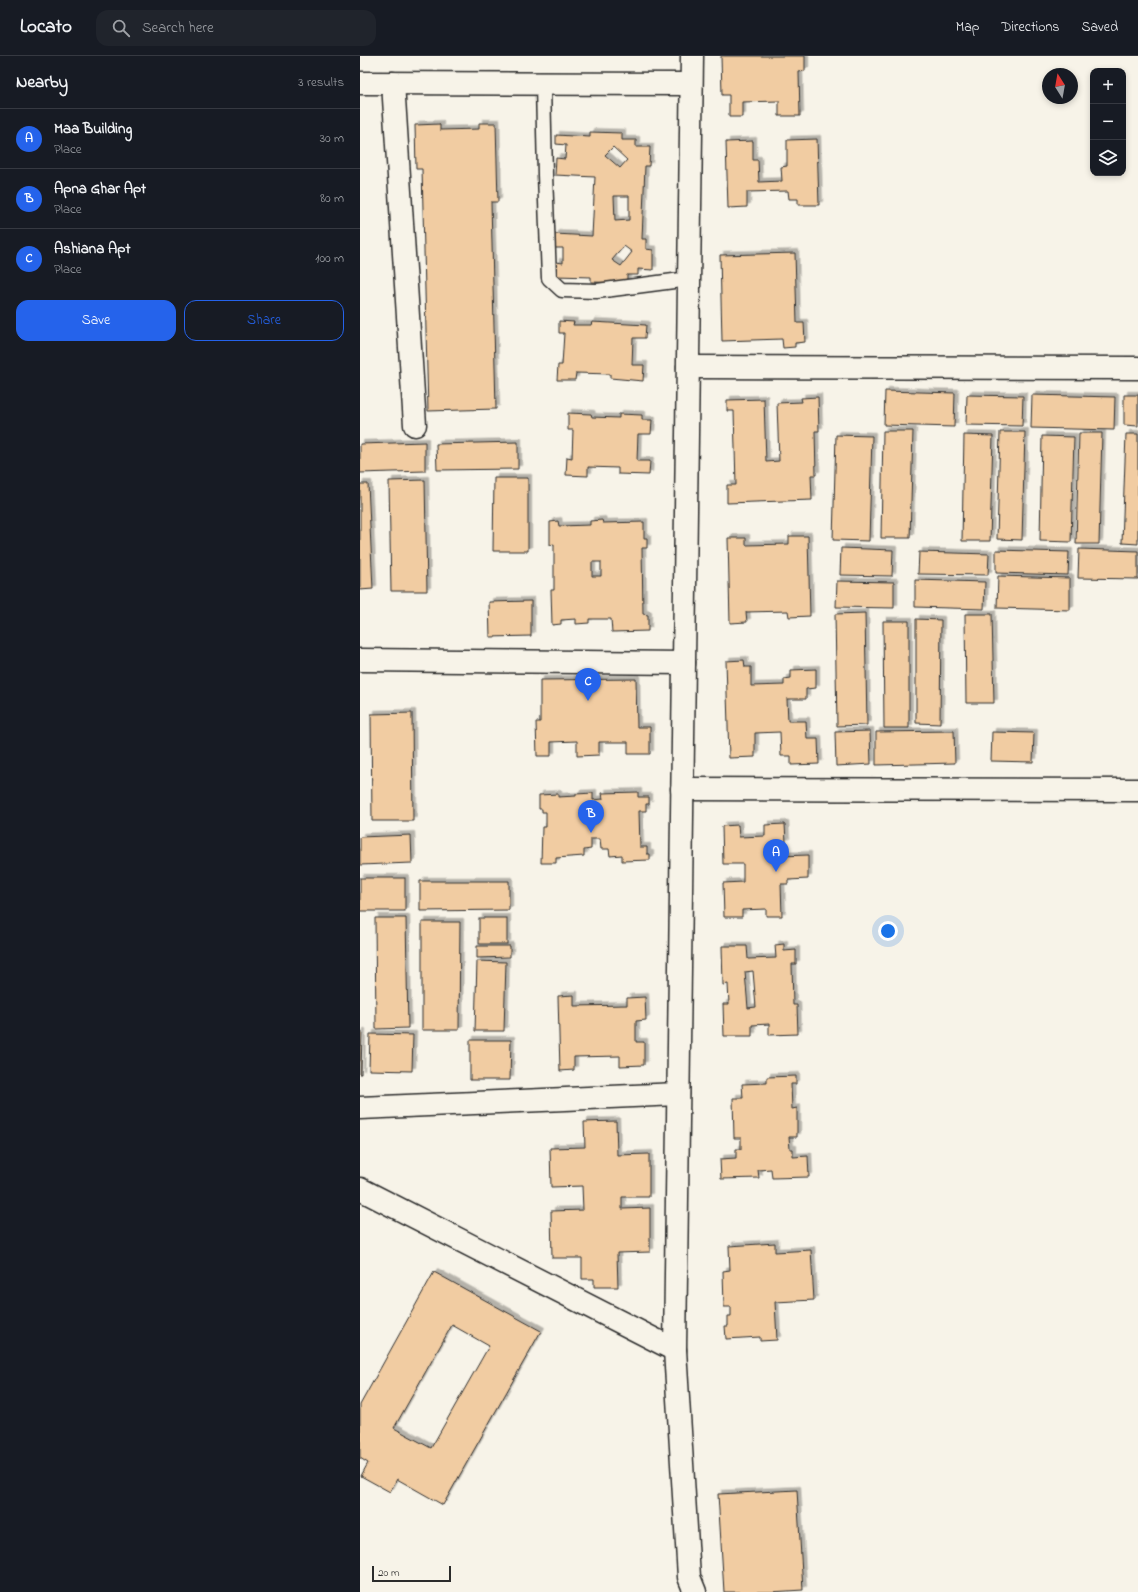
<!DOCTYPE html>
<html lang="en">
<head>
<meta charset="utf-8">
<style>
  :root { --surface:#171b24; --page:#20242c; --text:#f1f3f6; --muted:#9ea1a6; --line:#363941; --accent:#2563eb }
  body { margin:0; font-family:"Indie Flower",sans-serif; background:var(--page); color:var(--text) }
  .controls { position:absolute; right:12px; top:12px; display:grid; overflow:hidden; border-radius:8px; box-shadow:0 2px 6px #0003 }
  .controls button { width:36px; height:36px; display:grid; place-items:center; padding:0; border:0; border-bottom:1px solid var(--line); background:var(--surface); color:var(--text); font:20px sans-serif }
  .compass { position:absolute; left:682px; top:12px; width:36px; height:36px; border-radius:50%; background:var(--surface); box-shadow:0 2px 6px #0003; rotate:349deg }
  .scale { position:absolute; left:12px; bottom:10px; width:79px; box-sizing:border-box; padding-left:4px; border:2px solid #2b2b2b; border-top:0; font-size:11px; line-height:14px; white-space:nowrap; color:#2b2b2b; -webkit-text-stroke:3px #f7f3e8; paint-order:stroke }
  .you { position:absolute; left:528px; top:875px; width:14px; height:14px; margin:-10px; border:3px solid #fff; border-radius:50%; background:#1a73e8; box-shadow:0 0 0 6px #1a73e833 }
  .badge { display:grid; place-items:center; width:26px; height:26px; border-radius:50%; background:var(--accent); color:#fff; font-size:13px; font-weight:700 }
  .pin { position:absolute; translate:-50% -33px; filter:drop-shadow(0 1px 2px #0008) }
  .pin::after { content:''; position:absolute; top:21px; width:14px; height:12px; background:inherit; clip-path:polygon(0 0,100% 0,50% 100%) }
  .list { margin:0; padding:0; list-style:none }
  h2 { display:flex; justify-content:space-between; align-items:center; height:52px; margin:0; padding:0 16px; font-size:17px }
  h2 small { font-size:13px; font-weight:400; color:var(--muted) }
  .list li { display:grid; grid-template-columns:26px 1fr auto; gap:12px; align-items:center; box-sizing:border-box; height:60px; padding:0 16px; border-top:1px solid var(--line) }
  .list b { display:block; font-size:15px; white-space:nowrap }
  .list p { margin:0; font-size:13px; white-space:nowrap; color:var(--muted) }
  .list em { font-size:13px; font-style:normal; color:var(--muted) }
  .actions { display:flex; gap:8px; padding:12px 16px }
  .actions a { flex:1; padding:9px 0; border:1px solid var(--accent); border-radius:12px; text-align:center; font-size:14px; color:var(--accent) }
  .actions .main { background:var(--accent); color:#fff }
  .icon { flex:none; width:22px; height:22px; fill:none; stroke:currentColor; stroke-width:2; stroke-linecap:round; stroke-linejoin:round }
  .map { position:relative; flex:none; width:778px; height:1536px; overflow:hidden }
  header { display:flex; align-items:center; gap:24px; box-sizing:border-box; height:56px; padding:0 20px; background:var(--surface); border-bottom:1px solid var(--line) }
  header strong { font-size:19px }
  nav { display:flex; gap:22px; margin-inline-start:auto; font-size:14px }
  .search { width:280px; height:36px; background:var(--page); display:flex; align-items:center; gap:10px; box-sizing:border-box; padding:0 14px; border-radius:12px; color:var(--muted); font-size:15px }
  main { display:flex }
  aside { flex:1; background:var(--surface) }
  .map>svg:first-child { display:block }
</style>
</head>
<body>
<header>
<strong>Locato</strong>
<div class="search"><svg class="icon" aria-label="search" viewBox="0 0 24 24"><circle cx="10" cy="10" r="6"/><path d="M15 15l6 6"/></svg>Search here</div>
<nav><a>Map</a><a>Directions</a><a>Saved</a></nav>
</header>
<main>
<aside>
<h2>Nearby<small>3 results</small></h2>
<ul class="list">
<li><span class="badge">A</span><div><b>Maa Building</b><p>Place</p></div><em>30 m</em></li>
<li><span class="badge">B</span><div><b>Apna Ghar Apt</b><p>Place</p></div><em>80 m</em></li>
<li><span class="badge">C</span><div><b>Ashiana Apt</b><p>Place</p></div><em>100 m</em></li>
</ul>
<div class="actions"><a class="main">Save</a><a>Share</a></div>
</aside>
<div class="map">
<svg width="778" height="1536" viewBox="0 0 778 1536">
  <defs>
    <filter id="shadow"><feDropShadow dx="3.5" dy="-3.5" stdDeviation="0" flood-color="#0004"/></filter>
  </defs>
  <rect width="100%" height="100%" fill="#f7f3e8"/>
  <filter id="ink" filterUnits="userSpaceOnUse"><feTurbulence type="fractalNoise" baseFrequency=".025" numOctaves="2"/><feDisplacementMap in="SourceGraphic" scale="8" xChannelSelector="R" yChannelSelector="G"/><feConvolveMatrix kernelMatrix="1 2 1 2 8 2 1 2 1" color-interpolation-filters="sRGB"/></filter>
  <g filter="url(#ink)">
    <g fill="#f1cca2" stroke="#2b2b2b" fill-rule="evenodd" filter="url(#shadow)">
      <polygon points="361,0 445,0 445,15 439,16 440,60 419,60 419,45 382,46 382,61 369,61 369,39 362,39"/>
      <polygon points="119,67 136,67 138,146 131,146 136,353 68,355 62,113 56,113 55,69 80,68 80,74 119,73"/>
      <path d="M230,76L262,77V84H276V91H290L289,110H285L282,183H286V193L293,194V214L278,213V219H267V227L231,226V221L196,220V206L203,207V192H195V178L232,180L235,121L195,119L196,102L205,103L206,89L196,88V79L230,81ZM253,91L267,104L260,112L245,99ZM254,140H269V164L255,165ZM264,190L272,196L261,210L252,204Z"/>
      <polygon points="457,83 459,149 438,149 438,143 429,143 428,135 387,136 387,151 368,152 366,86 393,85 393,104 398,104 399,126 422,125 421,111 427,110 427,84"/>
      <polygon points="435,197 437,267 444,267 445,286 435,287 435,291 423,292 422,283 362,285 360,199"/>
      <polygon points="199,265 214,266 213,269 231,269 232,266 286,269 285,282 273,282 272,309 284,309 283,325 250,322 250,318 216,317 215,324 197,324 198,309 202,309 204,277 199,277"/>
      <polygon points="525,335 595,337 594,371 524,369"/>
      <polygon points="607,339 663,340 662,370 606,369"/>
      <polygon points="672,339 755,341 754,374 671,372"/>
      <polygon points="764,339 778,339 778,370 764,369"/>
      <polygon points="458,341 459,375 455,375 456,419 451,419 452,444 367,447 367,429 376,429 374,355 367,355 367,344 404,343 406,406 419,405 417,347 442,346 441,342"/>
      <polygon points="208,357 231,358 232,361 259,362 259,358 282,359 282,364 292,364 291,378 278,378 277,405 290,405 289,419 258,418 258,412 228,411 228,420 206,419 207,401 212,402 213,374 208,374"/>
      <polygon points="523,375 553,375 550,482 521,482"/>
      <polygon points="640,376 665,376 662,484 637,483"/>
      <polygon points="719,377 742,377 739,488 716,488"/>
      <polygon points="766,378 778,378 778,488 762,487"/>
      <polygon points="476,379 512,380 509,485 473,484"/>
      <polygon points="604,379 633,380 630,485 602,485"/>
      <polygon points="682,380 714,381 711,486 680,485"/>
      <polygon points="65,386 65,415 0,417 0,388"/>
      <polygon points="158,386 158,413 77,414 76,388"/>
      <polygon points="134,422 168,422 168,495 133,495"/>
      <polygon points="65,424 67,535 31,535 29,425"/>
      <polygon points="0,428 8,428 13,533 0,534"/>
      <path d="M242,464L243,467L284,466V482H287V492H282L283,558L288,559V575L252,576L251,563H229V567L216,568V563L201,564V568L192,569L191,534H194V488L190,489V466L198,465L199,470L230,469V465ZM232,506H241V520H232Z"/>
      <polygon points="429,480 448,480 450,560 429,561 428,555 386,556 387,566 370,567 368,482 386,482 386,489 429,488"/>
      <polygon points="481,492 533,494 532,520 480,519"/>
      <polygon points="719,493 778,495 778,523 718,522"/>
      <polygon points="636,494 709,496 708,519 636,517"/>
      <polygon points="559,496 629,498 628,519 558,518"/>
      <polygon points="638,520 710,522 710,554 637,552"/>
      <polygon points="555,524 625,526 624,553 555,551"/>
      <polygon points="477,525 534,526 534,552 476,551"/>
      <polygon points="171,545 171,580 130,581 129,546"/>
      <polygon points="505,557 507,669 477,670 475,558"/>
      <polygon points="605,558 632,558 634,647 606,647"/>
      <polygon points="556,563 581,564 580,668 556,667"/>
      <polygon points="523,565 549,565 549,672 524,672"/>
      <polygon points="384,604 385,611 391,611 391,630 424,629 424,623 431,622 431,614 456,613 456,632 446,633 446,643 427,643 428,665 446,665 447,683 458,683 459,708 431,709 431,700 421,700 420,676 395,677 395,701 369,702 366,605"/>
      <polygon points="276,623 277,671 290,671 290,698 268,698 268,686 239,686 239,699 217,700 217,685 191,686 191,700 177,700 176,666 180,666 180,624"/>
      <polygon points="52,657 53,765 12,765 11,658"/>
      <polygon points="510,675 511,708 476,710 475,676"/>
      <polygon points="594,675 595,707 516,709 516,676"/>
      <polygon points="632,676 674,677 673,706 631,705"/>
      <polygon points="278,736 278,741 289,741 289,748 286,748 286,755 279,755 280,791 287,791 287,798 290,798 290,804 262,805 262,799 250,800 249,793 241,793 240,783 231,783 231,793 224,794 224,800 196,802 196,807 181,807 182,771 186,771 186,756 182,756 182,753 179,753 179,739 198,738 198,741 216,740 216,738 233,737 233,744 243,743 242,737"/>
      <polygon points="425,768 426,786 419,787 420,800 448,799 448,823 428,824 428,828 421,828 422,860 406,860 406,853 382,854 382,861 364,861 363,827 383,826 383,808 363,808 362,770 378,769 379,781 405,780 405,769"/>
      <polygon points="51,779 52,807 0,809 0,781"/>
      <rect x="0" y="822" width="45" height="33"/>
      <polygon points="60,825 149,825 149,854 60,855"/>
      <polygon points="15,862 46,862 48,972 16,973"/>
      <rect x="119" y="862" width="28" height="26"/>
      <polygon points="62,866 100,866 99,974 62,974"/>
      <path d="M424,888V895L436,894V908H432L433,949H437L438,978L409,979V968L392,969V980H364L363,948H369L368,928L363,929L362,890H387L388,903L416,902L415,889ZM393,915L396,951L388,952L385,916Z"/>
      <polygon points="117,890 150,890 150,901 117,902"/>
      <polygon points="117,905 146,906 144,975 115,975"/>
      <polygon points="214,939 214,950 267,949 267,942 285,941 286,964 276,965 276,986 284,986 284,1009 260,1010 260,1000 214,1001 214,1014 200,1015 198,940"/>
      <polygon points="0,976 2,976 1,1018 0,1018"/>
      <polygon points="10,978 53,979 52,1015 9,1014"/>
      <polygon points="110,984 151,984 150,1024 110,1024"/>
      <polygon points="436,1020 436,1028 431,1028 432,1053 437,1052 437,1081 429,1081 430,1093 433,1093 433,1101 448,1100 449,1121 412,1122 411,1113 398,1114 399,1122 361,1123 360,1103 376,1102 376,1093 381,1093 381,1082 374,1082 373,1042 383,1042 382,1028 407,1027 407,1021"/>
      <polygon points="256,1065 257,1099 289,1098 289,1141 262,1141 262,1153 290,1152 290,1196 257,1197 258,1231 234,1231 234,1223 222,1223 222,1202 192,1202 191,1155 223,1154 222,1130 191,1131 190,1092 225,1091 224,1066"/>
      <polygon points="415,1187 415,1196 451,1194 454,1244 415,1246 417,1284 400,1285 400,1281 366,1283 365,1270 368,1270 368,1260 371,1260 371,1251 364,1251 363,1215 370,1214 369,1190"/>
      <path d="M74,1216L181,1275L83,1449L37,1423L30,1436L1,1420L8,1407L0,1402V1349ZM92,1269L129,1290L71,1392L34,1372Z"/>
      <polygon points="437,1434 443,1534 411,1536 364,1536 358,1438"/>
    </g>
    <g fill="none" stroke-linecap="round" stroke-linejoin="round">
      <g stroke="#2b2b2b" stroke-width="17">
        <polyline id="lane" points="183,28 185,119 189,222 202,234 237,235 329,223"/>
      </g>
      <g stroke="#2b2b2b" stroke-width="25">
        <g id="street">
          <polyline points="0,27 331,28"/>
          <polyline points="33,27 55,369"/>
          <polyline points="328,311 778,312"/>
          <polyline points="322,733 778,734"/>
          <polyline points="0,1052 318,1038"/>
          <polyline points="0,1133 315,1294 324,607"/>
          <polyline points="315,1294 329,1521 335,1536"/>
        </g>
      </g>
      <g stroke="#2b2b2b" stroke-width="25">
        <polyline id="secondary" points="0,604 324,607 332,0"/>
      </g>
      <use href="#lane" stroke="#f7f3e8" stroke-width="14"/>
      <use href="#street" stroke="#f7f3e8" stroke-width="22"/>
      <use href="#secondary" stroke="#f7f3e8" stroke-width="22"/>
    </g>
  </g>
</svg>
<div class="controls">
<button>+</button>
<button>−</button>
<button><svg class="icon" aria-label="layers" viewBox="0 0 24 24"><path d="M12 4l9 5-9 5-9-5zM3 14l9 5 9-5"/></svg></button>
</div>
<svg class="compass" viewBox="-18 -18 36 36"><path d="M0-13l5 13h-10z" fill="#e53935"/><path d="M0 13l5-13h-10z" fill="#9ea1a6"/></svg>
<div class="scale">20 m</div>
<div class="you"></div>
<div class="pin badge" style="left:416px;top:816px">A</div>
<div class="pin badge" style="left:231px;top:777px">B</div>
<div class="pin badge" style="left:228px;top:645px">C</div>
</div>
</main>
</body>
</html>
